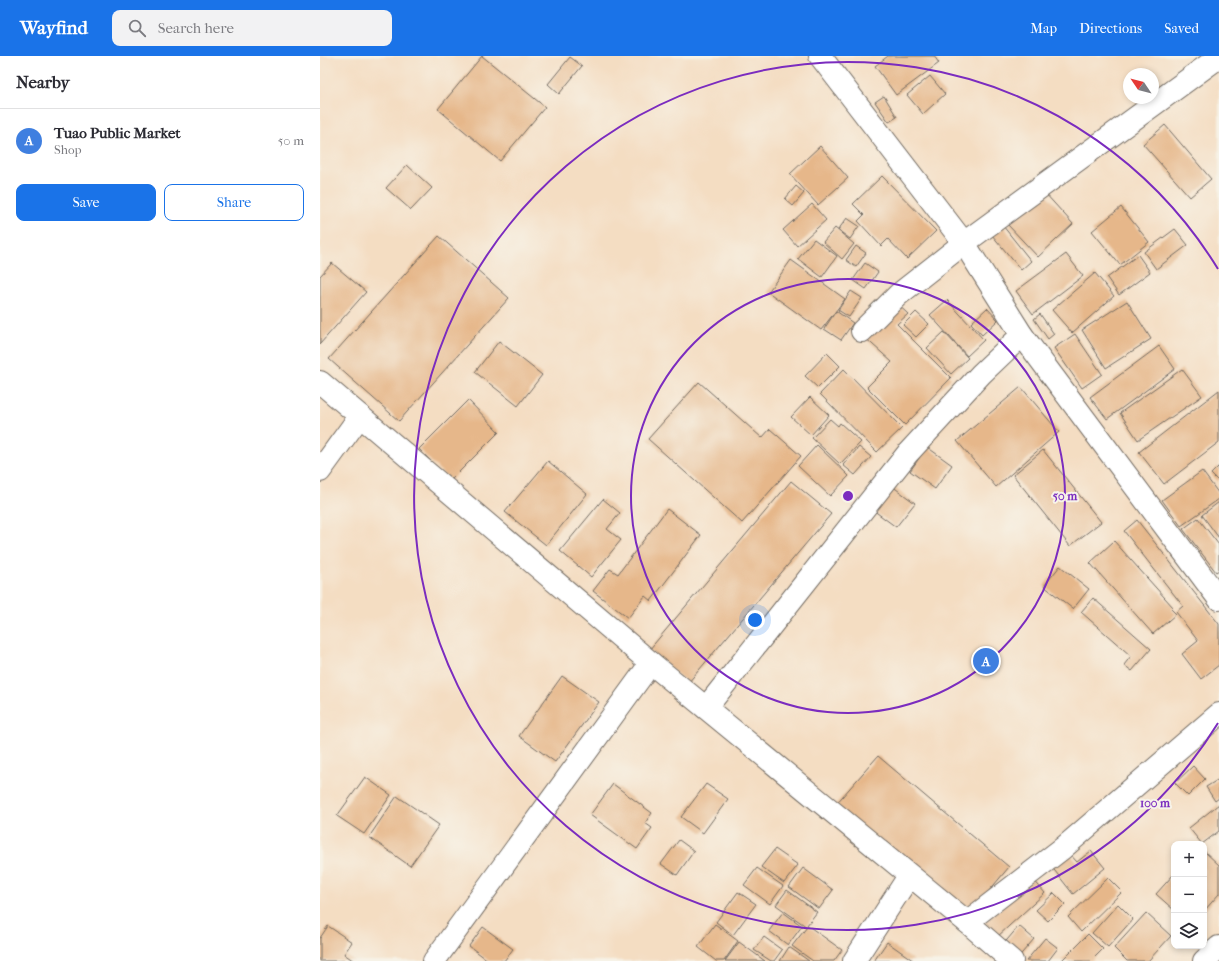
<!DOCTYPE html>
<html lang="en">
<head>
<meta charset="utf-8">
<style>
  :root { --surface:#fff; --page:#f2f2f3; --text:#2b2b33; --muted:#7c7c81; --line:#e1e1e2; --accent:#1a73e8 }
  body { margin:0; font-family:"IM FELL French Canon",serif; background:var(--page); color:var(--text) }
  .controls { position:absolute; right:12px; bottom:12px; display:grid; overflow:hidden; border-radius:8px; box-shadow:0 2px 6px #0003 }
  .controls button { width:36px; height:36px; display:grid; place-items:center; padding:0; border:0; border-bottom:1px solid var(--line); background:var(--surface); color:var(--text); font:20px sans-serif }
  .compass { position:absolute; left:803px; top:12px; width:36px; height:36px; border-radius:50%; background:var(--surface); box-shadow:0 2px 6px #0003; rotate:305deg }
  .you { position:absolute; left:435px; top:564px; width:14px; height:14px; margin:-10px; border:3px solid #fff; border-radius:50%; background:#1a73e8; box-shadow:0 0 0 6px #1a73e833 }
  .badge { display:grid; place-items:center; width:26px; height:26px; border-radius:50%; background:var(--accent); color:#fff; font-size:13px; font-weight:700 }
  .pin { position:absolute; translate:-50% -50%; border:2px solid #fff; box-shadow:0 1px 4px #0006 }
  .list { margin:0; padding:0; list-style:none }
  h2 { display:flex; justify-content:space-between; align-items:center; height:52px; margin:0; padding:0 16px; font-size:17px }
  h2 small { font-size:13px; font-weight:400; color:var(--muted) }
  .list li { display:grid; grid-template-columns:26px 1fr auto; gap:12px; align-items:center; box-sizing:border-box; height:64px; padding:0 16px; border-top:1px solid var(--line) }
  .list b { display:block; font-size:15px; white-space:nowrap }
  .list p { margin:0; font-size:13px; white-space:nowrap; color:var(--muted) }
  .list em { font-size:13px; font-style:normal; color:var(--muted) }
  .actions { display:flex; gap:8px; padding:12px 16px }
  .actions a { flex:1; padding:9px 0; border:1px solid var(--accent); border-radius:8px; text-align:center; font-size:14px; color:var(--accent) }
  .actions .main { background:var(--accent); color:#fff }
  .icon { flex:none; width:22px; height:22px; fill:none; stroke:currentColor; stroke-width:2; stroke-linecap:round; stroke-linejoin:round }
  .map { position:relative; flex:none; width:899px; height:905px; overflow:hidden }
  header { display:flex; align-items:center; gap:24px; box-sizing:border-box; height:56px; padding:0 20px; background:var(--accent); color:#fff }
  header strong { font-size:19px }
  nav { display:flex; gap:22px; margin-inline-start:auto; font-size:14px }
  .search { width:280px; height:36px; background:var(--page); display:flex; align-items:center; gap:10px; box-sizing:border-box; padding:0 14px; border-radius:8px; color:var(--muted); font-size:15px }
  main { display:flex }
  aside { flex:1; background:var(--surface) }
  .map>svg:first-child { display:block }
</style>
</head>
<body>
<header>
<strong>Wayfind</strong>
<div class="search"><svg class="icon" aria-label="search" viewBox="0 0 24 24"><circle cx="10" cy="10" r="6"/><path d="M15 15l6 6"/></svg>Search here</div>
<nav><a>Map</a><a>Directions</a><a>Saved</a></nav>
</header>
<main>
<aside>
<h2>Nearby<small></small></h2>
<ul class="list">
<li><span class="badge" style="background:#3f7fe0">A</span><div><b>Tuao Public Market</b><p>Shop</p></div><em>50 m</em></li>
</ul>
<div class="actions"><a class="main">Save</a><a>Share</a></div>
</aside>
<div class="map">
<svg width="899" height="905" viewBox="0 0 899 905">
  <rect width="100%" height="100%" fill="#f7f3e8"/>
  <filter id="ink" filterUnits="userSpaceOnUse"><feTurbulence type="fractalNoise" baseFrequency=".025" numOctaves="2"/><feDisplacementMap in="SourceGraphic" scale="8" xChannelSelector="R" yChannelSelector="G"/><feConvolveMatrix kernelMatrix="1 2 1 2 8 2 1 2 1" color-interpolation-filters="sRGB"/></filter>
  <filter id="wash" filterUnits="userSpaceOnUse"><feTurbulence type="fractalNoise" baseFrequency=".012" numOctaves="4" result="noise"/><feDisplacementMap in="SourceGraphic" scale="16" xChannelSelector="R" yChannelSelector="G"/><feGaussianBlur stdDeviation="0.9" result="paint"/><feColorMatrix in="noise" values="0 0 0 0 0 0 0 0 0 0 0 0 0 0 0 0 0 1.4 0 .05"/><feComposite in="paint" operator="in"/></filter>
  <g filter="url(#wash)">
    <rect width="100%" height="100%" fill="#f4ddc2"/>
    <g id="blocks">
      <g fill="#e6b78a">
        <polygon points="162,0 225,51 180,105 118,53"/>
        <polygon points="568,0 614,0 619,7 576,39 555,10"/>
        <polygon points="250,1 262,10 239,38 228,28"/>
        <polygon points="610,20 625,38 603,58 587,39"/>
        <polygon points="564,40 577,61 569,66 555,46"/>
        <polygon points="845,69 891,123 870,141 823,88"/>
        <polygon points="500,90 528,122 498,149 470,118"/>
        <polygon points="87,109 112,132 91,154 66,132"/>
        <polygon points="562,120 616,175 587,203 568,183 561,190 538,165 544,159 533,148"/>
        <polygon points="476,130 484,137 473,150 465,143"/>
        <polygon points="724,136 753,168 718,201 688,169"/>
        <polygon points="492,148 506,164 477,190 463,174"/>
        <polygon points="801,151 829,186 800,209 772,175"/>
        <polygon points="527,162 539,170 530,183 518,174"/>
        <polygon points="683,170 711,205 701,214 672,179"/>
        <polygon points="515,172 534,188 522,203 503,186"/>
        <polygon points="855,173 868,189 836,213 824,196"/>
        <polygon points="119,180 189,242 79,365 9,303"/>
        <polygon points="494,183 517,200 502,221 478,203"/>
        <polygon points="536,190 546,197 536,211 526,204"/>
        <polygon points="746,198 763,220 713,258 696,235"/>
        <polygon points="818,199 830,216 799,239 787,222"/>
        <polygon points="471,204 525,243 501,274 448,236"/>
        <polygon points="12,207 46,236 0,288 0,220"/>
        <polygon points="545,207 558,216 546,233 533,224"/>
        <polygon points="775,217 794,240 752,277 732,254"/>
        <polygon points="531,235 542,242 529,261 518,254"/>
        <polygon points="627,244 664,284 647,300 610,259"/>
        <polygon points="574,245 588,258 577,268 631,322 585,369 547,331 572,306 542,279"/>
        <polygon points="807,245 831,283 786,312 762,274"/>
        <polygon points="667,252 678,264 662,279 651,267"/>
        <polygon points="516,255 533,267 521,284 504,273"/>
        <polygon points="596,256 609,268 596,281 583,269"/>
        <polygon points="720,258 734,278 728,283 714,263"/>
        <polygon points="624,276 648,302 631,318 607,292"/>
        <polygon points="755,278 782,318 762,332 734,292"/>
        <polygon points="179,285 222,319 198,350 155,316"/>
        <polygon points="839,290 855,313 787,363 770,341"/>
        <polygon points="507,297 520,310 498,332 485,320"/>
        <polygon points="524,313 582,372 557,396 500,338"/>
        <polygon points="862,313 882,340 818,384 800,357"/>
        <polygon points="379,326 442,382 450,373 481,400 422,467 328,383"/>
        <polygon points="701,331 739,376 676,431 637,385"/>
        <polygon points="899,334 899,386 844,428 819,396"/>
        <polygon points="490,341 509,359 491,379 471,361"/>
        <polygon points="148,344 179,376 130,425 99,393"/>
        <polygon points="510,363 518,370 520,367 541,386 520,408 492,382"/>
        <polygon points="497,389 529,420 510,440 478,410"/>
        <polygon points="539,391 551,401 535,419 523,409"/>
        <polygon points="607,391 632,409 615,433 590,415"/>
        <polygon points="723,394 781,466 750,490 693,419"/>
        <polygon points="228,405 267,438 226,489 185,456"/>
        <polygon points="899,410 899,426 891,418"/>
        <polygon points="882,415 899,438 899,443 861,470 842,444"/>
        <polygon points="471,425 511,458 368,627 329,594"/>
        <polygon points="572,430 595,447 576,471 553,454"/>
        <polygon points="283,443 300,457 287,473 301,484 271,521 240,495"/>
        <polygon points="899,446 899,482 882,459"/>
        <polygon points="347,453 381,479 331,545 325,540 308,562 273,535 290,513 298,518"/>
        <polygon points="878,462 899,489 899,514 896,516 863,473"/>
        <polygon points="817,464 899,568 899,609 881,623 862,598 878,585 856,556 863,550 804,475"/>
        <polygon points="794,485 853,551 851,553 856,558 833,578 770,507"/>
        <polygon points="740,510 769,533 753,553 724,530"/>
        <polygon points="773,542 831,593 812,615 804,609 811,600 761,556"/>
        <polygon points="242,620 279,646 235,706 199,680"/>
        <polygon points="558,700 689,811 648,860 515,749"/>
        <polygon points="873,710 885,723 868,740 855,727"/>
        <polygon points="45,721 71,739 44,778 17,760"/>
        <polygon points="899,723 899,742 895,745 886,731"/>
        <polygon points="293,728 332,757 325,767 332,772 317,793 270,759"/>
        <polygon points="386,728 408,743 383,777 361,761"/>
        <polygon points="77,740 119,769 90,810 49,781"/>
        <polygon points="899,748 899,775 882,788 869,772"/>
        <polygon points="359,784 374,795 357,819 341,808"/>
        <polygon points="455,793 478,809 464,827 441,811"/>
        <polygon points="771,795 785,812 753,838 731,810 748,796 757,806"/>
        <polygon points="884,795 899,809 899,838 884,855"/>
        <polygon points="437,812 463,830 450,848 424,829"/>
        <polygon points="483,812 513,834 499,853 469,831"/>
        <polygon points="854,818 854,854 836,838"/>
        <polygon points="788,822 802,836 761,876 748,861"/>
        <polygon points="713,823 725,837 677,881 664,867"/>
        <polygon points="467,834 497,856 487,869 522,894 514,905 493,905 472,890 487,871 456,849"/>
        <polygon points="418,836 436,848 413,879 396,866"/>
        <polygon points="734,837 745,848 728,865 716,854"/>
        <polygon points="798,848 813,863 788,891 772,877"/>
        <polygon points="463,856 482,870 468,889 449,875"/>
        <polygon points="826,857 851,880 828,905 807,905 794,892"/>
        <polygon points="395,868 418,885 404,905 396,905 378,891"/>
        <polygon points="8,870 32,886 24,898 34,905 0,905 0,882"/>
        <polygon points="699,870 714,883 696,904 681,891"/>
        <polygon points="163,871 193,893 184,905 169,905 149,890"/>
        <polygon points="768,878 783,893 771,905 741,905"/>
        <polygon points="444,881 462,894 454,905 451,905 434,894"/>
        <polygon points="725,882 738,892 728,905 706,905"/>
        <polygon points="419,886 445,905 405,905"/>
        <polygon points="567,886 594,905 554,905"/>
        <polygon points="469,891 489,905 460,905"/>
      </g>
    </g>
  </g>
  <g filter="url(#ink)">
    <use href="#blocks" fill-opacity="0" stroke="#716960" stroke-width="1"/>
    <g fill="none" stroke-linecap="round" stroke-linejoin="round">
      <g stroke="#716960" stroke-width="24">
        <g id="minor">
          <polyline points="500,0 644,187 702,279 899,543"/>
          <polyline points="542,275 578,239 644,187 899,1"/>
          <polyline points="0,326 331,607 647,866 692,905"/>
          <polyline points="0,415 40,360"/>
          <polyline points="386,652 588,397 661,318 702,279"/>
          <polyline points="647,866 743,792 899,658"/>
          <polyline points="114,905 331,607"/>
          <polyline points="534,905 589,820"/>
        </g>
      </g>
      <g stroke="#716960" stroke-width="24">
        <polyline id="secondary" points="884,905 899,891"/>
      </g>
      <use href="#minor" stroke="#fff" stroke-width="22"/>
      <use href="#secondary" stroke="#fff" stroke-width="22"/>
    </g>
  </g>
  <g fill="none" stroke="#7b2cbf" stroke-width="2">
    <circle cx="528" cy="440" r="217"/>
    <path d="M898 667A434 434 0 1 1 898 213"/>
  </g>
  <circle cx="528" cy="440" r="6" fill="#7b2cbf" stroke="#f7f3e8" stroke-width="2"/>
  <g font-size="12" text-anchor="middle" font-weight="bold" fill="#7b2cbf" stroke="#f7f3e8" stroke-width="4" stroke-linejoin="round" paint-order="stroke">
    <text x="745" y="444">50 m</text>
    <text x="835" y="751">100 m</text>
  </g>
</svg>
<div class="controls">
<button>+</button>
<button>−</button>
<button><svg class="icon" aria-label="layers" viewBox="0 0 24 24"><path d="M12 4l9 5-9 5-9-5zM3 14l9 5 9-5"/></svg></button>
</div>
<svg class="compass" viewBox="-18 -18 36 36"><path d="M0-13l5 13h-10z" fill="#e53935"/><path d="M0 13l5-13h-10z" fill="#7c7c81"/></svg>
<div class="you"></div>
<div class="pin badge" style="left:666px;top:605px;background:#3f7fe0">A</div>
</div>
</main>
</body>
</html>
